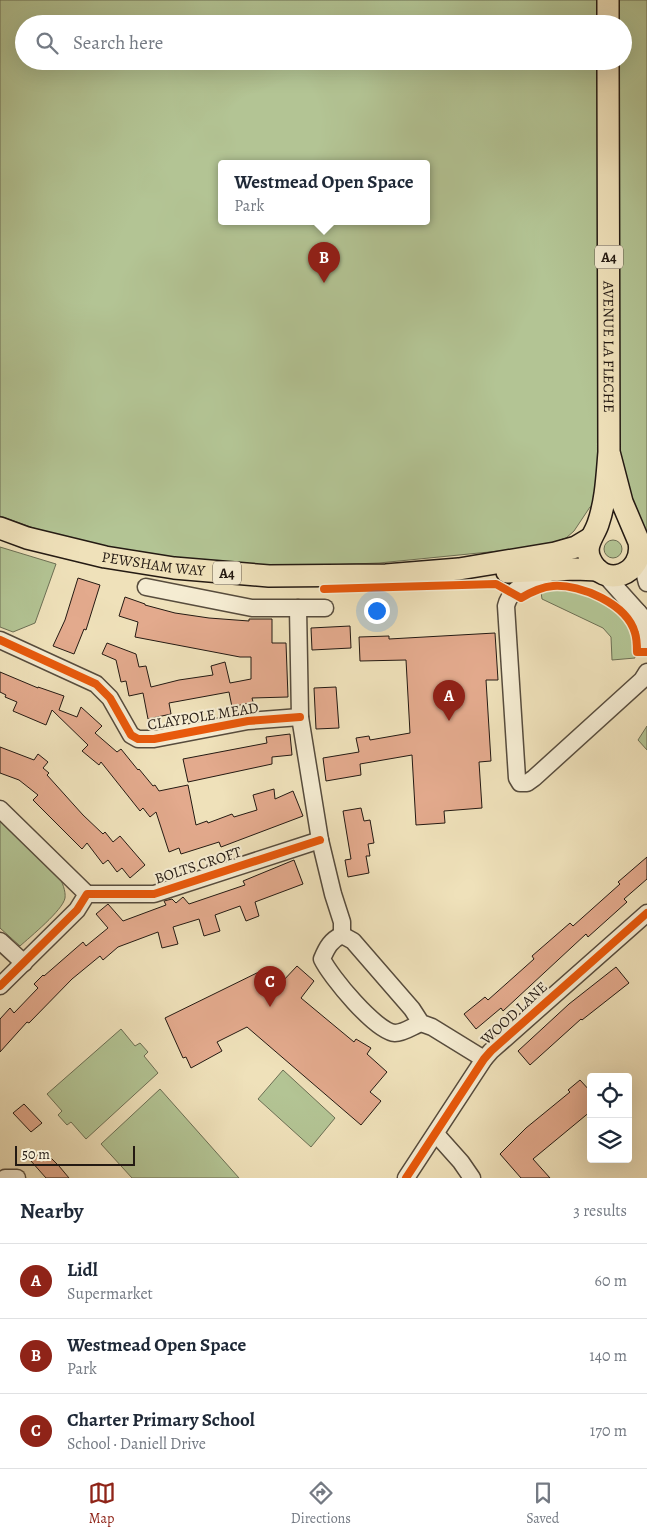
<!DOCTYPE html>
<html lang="en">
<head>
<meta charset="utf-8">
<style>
  :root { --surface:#fff; --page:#f6f6f7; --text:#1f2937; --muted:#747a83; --line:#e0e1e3; --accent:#8f2418 }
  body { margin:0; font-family:Alegreya,serif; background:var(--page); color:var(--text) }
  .controls { position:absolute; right:15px; bottom:15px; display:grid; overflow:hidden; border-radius:5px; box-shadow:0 5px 20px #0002 }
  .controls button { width:45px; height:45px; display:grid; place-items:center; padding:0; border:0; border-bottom:1px solid var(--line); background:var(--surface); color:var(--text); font:25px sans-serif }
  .scale { position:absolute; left:15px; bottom:12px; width:120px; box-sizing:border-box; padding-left:5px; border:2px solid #241a13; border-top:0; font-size:14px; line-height:18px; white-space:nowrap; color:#241a13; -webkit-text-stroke:4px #f5ecd2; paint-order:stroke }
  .you { position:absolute; left:376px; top:610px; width:18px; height:18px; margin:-12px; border:4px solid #fff; border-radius:50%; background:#1a73e8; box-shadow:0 0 0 8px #1a73e833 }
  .badge { display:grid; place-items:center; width:32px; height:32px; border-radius:50%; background:var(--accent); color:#fff; font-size:16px; font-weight:700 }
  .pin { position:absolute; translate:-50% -41px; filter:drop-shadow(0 1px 2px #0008) }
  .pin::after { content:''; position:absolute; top:26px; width:18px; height:15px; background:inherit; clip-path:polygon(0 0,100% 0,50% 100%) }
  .popup { position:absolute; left:218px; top:160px; width:212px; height:65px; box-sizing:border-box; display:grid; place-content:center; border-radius:5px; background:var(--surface); filter:drop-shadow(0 1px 4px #0005); font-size:16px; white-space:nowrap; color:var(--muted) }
  .popup b { font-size:19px; color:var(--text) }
  .popup::after { content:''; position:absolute; left:50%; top:100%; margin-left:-10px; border:10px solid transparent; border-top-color:var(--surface) }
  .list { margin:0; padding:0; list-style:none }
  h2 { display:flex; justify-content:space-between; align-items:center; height:65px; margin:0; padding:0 20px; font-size:21px }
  h2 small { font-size:16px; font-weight:400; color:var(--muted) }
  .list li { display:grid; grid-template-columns:32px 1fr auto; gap:15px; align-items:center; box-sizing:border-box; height:75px; padding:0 20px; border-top:1px solid var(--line) }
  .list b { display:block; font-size:19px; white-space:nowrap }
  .list p { margin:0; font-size:16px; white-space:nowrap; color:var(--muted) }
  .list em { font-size:16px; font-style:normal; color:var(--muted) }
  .icon { flex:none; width:28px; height:28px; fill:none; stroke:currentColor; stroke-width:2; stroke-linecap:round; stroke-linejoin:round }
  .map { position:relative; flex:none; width:647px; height:1178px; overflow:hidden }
  .search { position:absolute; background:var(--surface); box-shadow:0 5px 20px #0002; left:15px; right:15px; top:15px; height:55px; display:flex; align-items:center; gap:12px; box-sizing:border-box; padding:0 18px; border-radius:28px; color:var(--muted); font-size:19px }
  .sheet { height:290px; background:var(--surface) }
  nav { display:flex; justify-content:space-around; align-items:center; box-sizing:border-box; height:70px; border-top:1px solid var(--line); background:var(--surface); font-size:14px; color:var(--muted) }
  nav a { display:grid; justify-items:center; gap:2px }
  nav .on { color:var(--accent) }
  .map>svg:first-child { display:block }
</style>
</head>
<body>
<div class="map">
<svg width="647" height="1178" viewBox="0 0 647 1178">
  <rect width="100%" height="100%" fill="#efe1ba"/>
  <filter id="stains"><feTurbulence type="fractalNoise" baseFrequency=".004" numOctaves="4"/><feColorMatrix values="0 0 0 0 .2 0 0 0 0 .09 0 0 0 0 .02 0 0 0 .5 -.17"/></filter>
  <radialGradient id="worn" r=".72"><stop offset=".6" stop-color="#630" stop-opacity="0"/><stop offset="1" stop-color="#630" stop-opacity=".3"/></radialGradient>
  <g fill="#b3c494" stroke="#6c6f54" fill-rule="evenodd">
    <path d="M0,0H647V532L630,504L590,507L574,531L566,538L539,547L379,563L273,567L206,563L128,552L56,536L0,516ZM24,24H623V61H24ZM222,164H426V222H222Z"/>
    <circle cx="613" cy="549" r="9"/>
    <polygon points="0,547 56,564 35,623 13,632 0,627"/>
    <path d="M551,590C576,590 612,600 627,624C633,634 633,646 635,658L612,660L611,637L603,628L542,599L541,592Z"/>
    <polygon points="647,726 647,750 638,740"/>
    <path d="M0,816L59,876C62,882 66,891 65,898C63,910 30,937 20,946L0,928Z"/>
    <polygon points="121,1029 135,1046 140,1043 148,1052 144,1056 158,1073 86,1139 71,1122 67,1125 58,1115 62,1111 47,1094"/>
    <polygon points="283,1070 335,1118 311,1147 258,1099"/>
    <polygon points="160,1089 239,1178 132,1178 101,1144"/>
  </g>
  <g fill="#e3aa8d" stroke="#241a13">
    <polygon points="78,578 100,585 86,630 84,629 74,654 53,646 65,620"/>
    <polygon points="125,597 145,604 145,605 175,613 209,618 249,621 249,619 272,619 272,643 286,643 288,697 252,698 253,702 232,707 229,692 169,703 171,714 148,719 143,693 129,696 126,681 121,682 116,660 102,654 107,643 136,654 139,667 146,666 151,687 179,680 213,675 211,666 225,662 230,683 251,679 251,657 240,657 135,637 138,622 119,616"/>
    <polygon points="350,626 351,648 312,650 311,628"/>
    <polygon points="495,633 498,680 486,680 491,761 479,762 482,808 444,811 445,823 416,825 412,755 360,764 361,775 326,781 323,758 359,752 356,738 369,736 370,740 410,733 406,660 360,661 359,637 389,636 389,639"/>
    <polygon points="0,672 38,688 38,687 64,696 59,710 77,717 81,707 102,726 95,733 117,752 121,749 138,770 139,769 153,786 155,785 159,791 188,785 196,825 207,821 208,823 232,814 234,817 257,810 253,795 274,789 275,799 293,791 303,816 221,847 219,842 181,854 179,848 169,852 156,812 150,817 143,808 140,811 101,762 99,765 82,751 88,745 52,710 46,725 13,711 17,702 5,697 6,695 0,692"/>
    <polygon points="336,687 339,728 316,729 314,688"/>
    <polygon points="290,734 292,755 272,757 272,764 188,782 183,759 267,743 266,737"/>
    <polygon points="0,747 34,760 38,754 48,762 43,768 49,773 47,775 83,815 103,834 105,832 113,842 120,836 145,865 130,878 122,868 117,872 108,860 103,864 87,843 82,849 33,800 38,795 19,780 0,773"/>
    <polygon points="361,808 364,821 370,820 374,843 368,844 370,856 366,856 369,873 348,877 345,860 351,859 343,811"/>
    <polygon points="647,857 647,879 624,899 627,902 588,937 586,934 503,1011 501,1008 476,1029 464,1014 485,997 488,1000 534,959 532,956 570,923 573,926 620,884 618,882"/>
    <polygon points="294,860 303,884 255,902 259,916 246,921 240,906 215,915 220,931 204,936 199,919 173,927 178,944 162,948 158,932 118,947 103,960 100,956 72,979 29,1023 27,1022 0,1052 0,1019 10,1008 14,1013 38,988 34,984 43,975 44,976 83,942 86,946 108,928 96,914 108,904 123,921 166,905 164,901 172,899 176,903 183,897 189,904 245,885 243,881"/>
    <polygon points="297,966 314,981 301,998 354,1042 356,1039 371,1048 367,1054 387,1072 370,1092 381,1101 361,1125 247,1027 217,1042 222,1051 191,1068 186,1057 183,1058 165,1018 267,968 282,982"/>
    <polygon points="616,967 629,983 582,1020 581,1019 530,1065 518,1051 569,1004"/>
    <polygon points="580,1080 591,1092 591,1111 533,1159 550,1178 521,1178 500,1154 526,1128 570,1092 568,1090"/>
    <polygon points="24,1104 42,1123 31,1132 13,1113"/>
    <polygon points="43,1150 59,1166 69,1178 46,1178 31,1161"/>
  </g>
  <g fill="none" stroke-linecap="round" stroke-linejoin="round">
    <g stroke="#574c3d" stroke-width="19">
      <g id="minor">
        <polyline points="640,556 647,583"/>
        <path d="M549,573C533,580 511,586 506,606L517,778L520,783H527L534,778L642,680L647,672"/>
        <polyline points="604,574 647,622"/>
        <polyline points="146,587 252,608 298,608 300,717 320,840 333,894 342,922 342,935"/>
        <polyline points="298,608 325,608"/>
        <polyline points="638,612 647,646"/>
        <polyline points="0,640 96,684 110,698 131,735 138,739 154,739 248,721 300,717"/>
        <polyline points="0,809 87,894"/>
        <polyline points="0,941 24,963"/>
        <polyline points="0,986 77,910 87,894 154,894 320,840"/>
        <path d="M421,1023C413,1026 404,1033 395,1033C376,1032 330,976 322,959C327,947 331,940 342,935L353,941L412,1009L421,1023L432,1027L484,1059"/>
        <polyline points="436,1134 461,1162 472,1178"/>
        <polyline points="5,1178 17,1178"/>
        <polyline points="406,1178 484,1059 491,1051 647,913"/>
      </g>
    </g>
    <g stroke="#241a13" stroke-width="24">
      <g id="major">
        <polyline points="608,24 608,0"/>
        <path id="s1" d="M608,61L609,452C607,476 606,501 598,524C594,536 584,545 590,559C603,590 645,575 639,542L622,502L609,452"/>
        <path id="s2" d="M0,528L27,538L105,557L174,568L269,576L386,575L459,569L555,553L576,547L591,538"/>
        <polyline points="507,572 575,569 598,570"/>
      </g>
    </g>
    <use href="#minor" stroke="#f5ecd2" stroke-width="16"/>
    <use href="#major" stroke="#efe1ba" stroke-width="21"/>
    <g stroke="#f5ecd2" stroke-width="11">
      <g id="cycleway">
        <path d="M324,589L496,584L521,598C531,592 541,587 553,586C581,584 627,604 635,633C637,639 637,646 637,652H647"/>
        <polyline points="0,640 96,684 110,698 131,735 138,739 154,739 248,721 300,717"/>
        <polyline points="0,986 77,910 87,894 154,894 320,840"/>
        <polyline points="406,1178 484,1059 491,1051 647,913"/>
      </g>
    </g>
    <use href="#cycleway" stroke="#e8590c" stroke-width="8"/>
  </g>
  <g text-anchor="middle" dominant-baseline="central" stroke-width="4" stroke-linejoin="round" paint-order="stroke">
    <g fill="#f5ecd2" stroke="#63594c" stroke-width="1">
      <rect x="595" y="245.5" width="28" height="23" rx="4"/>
      <rect x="213" y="561.5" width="28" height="23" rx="4"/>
    </g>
    <g font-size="14" font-weight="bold" fill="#241a13">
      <text x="609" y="257">A4</text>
      <text x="227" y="573">A4</text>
    </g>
    <g font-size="15" fill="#241a13" stroke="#f5ecd2">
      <text stroke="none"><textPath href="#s1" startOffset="286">AVENUE LA FLECHE</textPath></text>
      <text stroke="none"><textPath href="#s2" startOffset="158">PEWSHAM WAY</textPath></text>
      <text transform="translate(203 716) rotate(-9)">CLAYPOLE MEAD</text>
      <text transform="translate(198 865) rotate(-18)">BOLTS CROFT</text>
      <text transform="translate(514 1013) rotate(-43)">WOOD LANE</text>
    </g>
  </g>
  <rect width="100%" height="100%" filter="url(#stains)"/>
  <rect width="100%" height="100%" fill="url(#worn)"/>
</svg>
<div class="controls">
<button><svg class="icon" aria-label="locate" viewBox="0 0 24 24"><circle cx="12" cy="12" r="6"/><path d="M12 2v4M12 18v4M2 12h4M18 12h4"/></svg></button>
<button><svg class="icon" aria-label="layers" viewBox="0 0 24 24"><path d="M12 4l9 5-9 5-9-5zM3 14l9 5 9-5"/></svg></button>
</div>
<div class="scale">50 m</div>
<div class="you"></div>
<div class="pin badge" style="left:449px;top:721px">A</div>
<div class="pin badge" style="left:324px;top:283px">B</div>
<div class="popup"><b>Westmead Open Space</b>Park</div>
<div class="pin badge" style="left:270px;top:1007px">C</div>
<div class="search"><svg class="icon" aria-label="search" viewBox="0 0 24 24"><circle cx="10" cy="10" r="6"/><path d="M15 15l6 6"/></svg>Search here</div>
</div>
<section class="sheet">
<h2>Nearby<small>3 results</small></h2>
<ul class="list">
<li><span class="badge">A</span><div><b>Lidl</b><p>Supermarket</p></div><em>60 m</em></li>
<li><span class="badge">B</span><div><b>Westmead Open Space</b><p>Park</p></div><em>140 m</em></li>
<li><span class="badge">C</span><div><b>Charter Primary School</b><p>School · Daniell Drive</p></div><em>170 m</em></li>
</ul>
</section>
<nav>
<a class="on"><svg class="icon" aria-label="map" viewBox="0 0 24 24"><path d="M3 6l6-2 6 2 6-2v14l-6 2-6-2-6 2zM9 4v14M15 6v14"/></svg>Map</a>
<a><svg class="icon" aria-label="directions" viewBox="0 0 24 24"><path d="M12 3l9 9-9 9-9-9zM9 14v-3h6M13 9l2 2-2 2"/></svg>Directions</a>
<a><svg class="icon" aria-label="saved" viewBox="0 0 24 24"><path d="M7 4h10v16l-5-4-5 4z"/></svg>Saved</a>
</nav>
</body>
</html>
